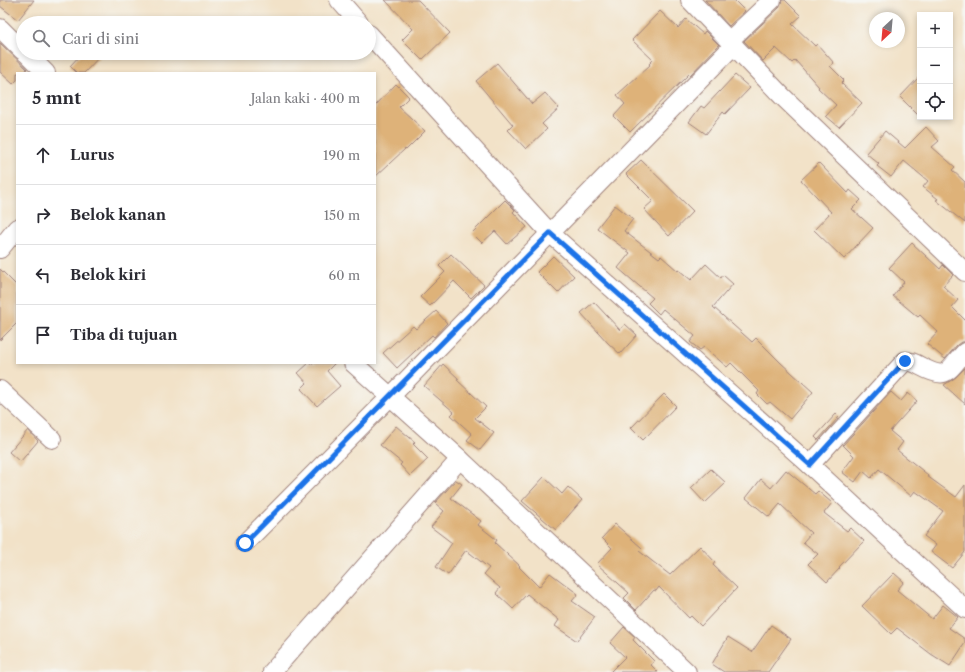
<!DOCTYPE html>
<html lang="id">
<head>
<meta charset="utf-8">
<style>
  :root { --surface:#fff; --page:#f7f7f7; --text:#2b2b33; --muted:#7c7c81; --line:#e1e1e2 }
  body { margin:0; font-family:"Libre Caslon Text",serif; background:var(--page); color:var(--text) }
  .controls { position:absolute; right:12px; top:12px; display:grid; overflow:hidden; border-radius:0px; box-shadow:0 2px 6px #0003 }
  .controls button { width:36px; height:36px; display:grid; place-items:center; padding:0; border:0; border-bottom:1px solid var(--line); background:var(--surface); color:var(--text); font:20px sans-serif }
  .compass { position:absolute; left:869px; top:12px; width:36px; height:36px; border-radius:50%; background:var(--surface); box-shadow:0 2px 6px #0003; rotate:206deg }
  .stop { position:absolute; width:12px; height:12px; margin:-9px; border:3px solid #1a73e8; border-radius:50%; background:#fff }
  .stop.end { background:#1a73e8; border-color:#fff; box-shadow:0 1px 4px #0008 }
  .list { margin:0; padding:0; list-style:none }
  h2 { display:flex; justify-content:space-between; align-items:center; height:52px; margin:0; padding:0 16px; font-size:17px }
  h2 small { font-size:13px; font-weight:400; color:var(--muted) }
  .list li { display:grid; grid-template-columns:26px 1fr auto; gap:12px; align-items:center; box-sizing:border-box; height:60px; padding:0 16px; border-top:1px solid var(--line) }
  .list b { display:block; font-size:15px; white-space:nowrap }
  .list em { font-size:13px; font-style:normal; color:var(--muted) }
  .icon { flex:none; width:22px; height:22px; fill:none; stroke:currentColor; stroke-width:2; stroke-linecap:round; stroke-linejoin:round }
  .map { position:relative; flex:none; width:965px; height:672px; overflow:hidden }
  .search { position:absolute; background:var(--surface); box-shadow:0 2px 6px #0003; left:16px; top:16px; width:360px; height:44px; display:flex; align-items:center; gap:10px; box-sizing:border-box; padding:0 14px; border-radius:22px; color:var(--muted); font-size:15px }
  .panel { position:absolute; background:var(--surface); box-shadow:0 2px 6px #0003; left:16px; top:72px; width:360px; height:292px; border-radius:0px }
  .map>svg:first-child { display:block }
</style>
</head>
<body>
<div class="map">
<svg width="965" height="672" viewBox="0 0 965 672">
  <rect width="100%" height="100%" fill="#f6f6f2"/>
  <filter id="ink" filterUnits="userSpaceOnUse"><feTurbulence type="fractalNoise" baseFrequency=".025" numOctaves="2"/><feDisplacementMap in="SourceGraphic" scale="8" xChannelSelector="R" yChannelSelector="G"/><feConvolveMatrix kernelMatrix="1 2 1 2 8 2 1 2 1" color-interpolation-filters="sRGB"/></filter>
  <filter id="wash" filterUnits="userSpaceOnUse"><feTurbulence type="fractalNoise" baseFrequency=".012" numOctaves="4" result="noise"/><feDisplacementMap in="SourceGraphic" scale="16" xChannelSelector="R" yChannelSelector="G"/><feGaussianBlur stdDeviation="0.9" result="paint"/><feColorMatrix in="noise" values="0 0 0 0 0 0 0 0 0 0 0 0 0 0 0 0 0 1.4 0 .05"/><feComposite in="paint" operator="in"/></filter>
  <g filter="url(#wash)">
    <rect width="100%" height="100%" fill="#f2e2c8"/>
    <g id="blocks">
      <g fill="#deb279">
        <polygon points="0,0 34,0 18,20 0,6"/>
        <polygon points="385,0 418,0 450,33 422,60 402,40 413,29"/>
        <polygon points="705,0 734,0 745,11 729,26"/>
        <polygon points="782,0 785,0 801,16 792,24 815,46 817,44 834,63 830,66 844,80 841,83 862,103 839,127 826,116 836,105 818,88 819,87 795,60 792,63 776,48 763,61 744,41 779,8"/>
        <polygon points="660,11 678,28 686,19 703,34 705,31 719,45 690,75 689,74 630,132 614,116 625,104 617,95 650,65 649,64 653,60 632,40"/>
        <polygon points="0,43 27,69 23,73 17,73 17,80 13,84 0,72"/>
        <polygon points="82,53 103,53 84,73 77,73 70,66"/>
        <polygon points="497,63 532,104 545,93 559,108 542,124 547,129 526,149 508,130 513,125 476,81"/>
        <polygon points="735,75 750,88 725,114 723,112 706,134 689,122 701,106 704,108"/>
        <polygon points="920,76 920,117 900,97"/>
        <polygon points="396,84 409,97 399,107 425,131 406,150 405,149 375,177 375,106"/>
        <polygon points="926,127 939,141 932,147 955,167 952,170 965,182 965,223 936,200 938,199 923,187 928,181 904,161 891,177 877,166 879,164 866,153 885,131 905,148"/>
        <polygon points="641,160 693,211 669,236 644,209 653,201 626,174"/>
        <polygon points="819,163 848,193 850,190 861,200 852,209 873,228 844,259 814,230 831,212 801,180"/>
        <polygon points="505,200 515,210 513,212 527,227 507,244 495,231 482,243 472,233"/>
        <polygon points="615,205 633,219 624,231 659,258 661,256 678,271 679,270 691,280 706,264 721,278 723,275 733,284 713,307 752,342 756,338 781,363 813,392 790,419 770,402 767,404 757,394 759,391 731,363 727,367 704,347 700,350 690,342 695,336 663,309 659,314 648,303 653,298 618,268 630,253 597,228"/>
        <polygon points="912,243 940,269 943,265 953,275 943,286 958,300 952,307 965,320 965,342 961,342 957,345 945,359 927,344 938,332 920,315 918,317 893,296 904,282 889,268"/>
        <polygon points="451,254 484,285 471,298 454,281 430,306 420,297 445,272 439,266"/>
        <polygon points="553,256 574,276 558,293 537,272"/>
        <polygon points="0,269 17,286 17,323 0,340"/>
        <polygon points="594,302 620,330 625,324 637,335 620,354 608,343 581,313"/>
        <polygon points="436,311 447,323 434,337 432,335 397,368 383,353 413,326 416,329"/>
        <polygon points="309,363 335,363 327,371 340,386 317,406 301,389 307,383 298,373"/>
        <polygon points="443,364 459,379 457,380 486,407 475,418 494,433 480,450 467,440 472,434 451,415 454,412 424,386"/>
        <polygon points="965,368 965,404 944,385 956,377"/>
        <polygon points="891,392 901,401 908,393 917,401 890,431 903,442 897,450 928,475 927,476 956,497 965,485 965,552 952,568 931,552 936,545 924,536 943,511 915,491 911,496 879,469 871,478 863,471 855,482 842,472 854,456 843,445"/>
        <polygon points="664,394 676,406 643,440 631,428"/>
        <polygon points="836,414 839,417 818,440 815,437"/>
        <polygon points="396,426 415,442 413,444 428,459 410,476 400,465 402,463 380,445"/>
        <polygon points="28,430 38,441 20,462 9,452"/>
        <polygon points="711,469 726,483 705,503 691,488"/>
        <polygon points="786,470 815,494 818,491 832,503 824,513 847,531 850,528 864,541 839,567 840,568 827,582 808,564 818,554 803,542 811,533 780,504 769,517 746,498 761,479 771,488"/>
        <polygon points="544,477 562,494 568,487 582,500 556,530 522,501"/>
        <polygon points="456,480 462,484 451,498 481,521 478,525 497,540 495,543 520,566 519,567 539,587 550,573 578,594 572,601 595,617 577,641 555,626 559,620 527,594 513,609 496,593 500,588 484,574 489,568 466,550 448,575 436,567 452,543 431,527 444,511 435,503"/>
        <polygon points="615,524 642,548 639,551 670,575 700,546 715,562 713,565 737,588 701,626 691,616 689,618 659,587 656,591 654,590 636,610 624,598 629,593 597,564 612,548 602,538"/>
        <polygon points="894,573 904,582 897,590 932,619 943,605 958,617 949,628 965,639 965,643 950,666 931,654 897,628 891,634 862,606"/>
        <polygon points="771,625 791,639 768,672 724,672 712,664 728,637 752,652"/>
        <polygon points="624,627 635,637 633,640 654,661 651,665 658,672 610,672 625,657 610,643"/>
      </g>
    </g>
  </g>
  <g filter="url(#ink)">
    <use href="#blocks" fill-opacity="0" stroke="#9e807a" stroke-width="1"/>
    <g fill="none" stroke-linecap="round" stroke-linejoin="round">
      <g stroke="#9e807a" stroke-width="20">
        <g id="minor">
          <polyline points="339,0 359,23"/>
          <polyline points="690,0 782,96 965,272"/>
          <polyline points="0,28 23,51"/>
          <polyline points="369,34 550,233 810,465 965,609"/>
          <polyline points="730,40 772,0"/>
          <polyline points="26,53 46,73"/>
          <polyline points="0,249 17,228"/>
          <polyline points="353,363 460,459 687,672"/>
          <polyline points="0,390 52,439"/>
          <path d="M810,465L905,361C911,361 915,363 920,366C948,381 946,372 965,352"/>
          <polyline points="245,543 390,397 734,45"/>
          <polyline points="272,672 460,459"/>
        </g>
      </g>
      <use href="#minor" stroke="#fff" stroke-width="18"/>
    </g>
  </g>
  <g fill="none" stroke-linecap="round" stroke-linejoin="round" filter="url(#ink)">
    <polyline stroke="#1a73e8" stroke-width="5" points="245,543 550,233 810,465 905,361"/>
  </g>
</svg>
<div class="controls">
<button>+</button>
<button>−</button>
<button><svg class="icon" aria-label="locate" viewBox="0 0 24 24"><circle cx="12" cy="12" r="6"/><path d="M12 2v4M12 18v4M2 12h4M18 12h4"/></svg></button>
</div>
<svg class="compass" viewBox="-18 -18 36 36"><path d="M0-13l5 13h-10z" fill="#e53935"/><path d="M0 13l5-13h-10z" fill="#7c7c81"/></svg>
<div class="stop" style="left:245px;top:543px"></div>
<div class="stop end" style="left:905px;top:361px"></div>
<div class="search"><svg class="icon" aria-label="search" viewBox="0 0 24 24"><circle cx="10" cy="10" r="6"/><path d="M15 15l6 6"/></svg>Cari di sini</div>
<section class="panel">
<h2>5 mnt<small>Jalan kaki · 400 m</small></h2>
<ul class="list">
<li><svg class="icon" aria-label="ahead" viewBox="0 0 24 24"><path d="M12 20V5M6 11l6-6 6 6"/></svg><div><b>Lurus</b></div><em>190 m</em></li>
<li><svg class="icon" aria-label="right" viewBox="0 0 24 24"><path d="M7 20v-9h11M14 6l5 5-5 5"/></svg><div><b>Belok kanan</b></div><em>150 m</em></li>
<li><svg class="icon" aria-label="left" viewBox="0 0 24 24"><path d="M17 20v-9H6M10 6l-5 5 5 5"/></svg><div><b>Belok kiri</b></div><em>60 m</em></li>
<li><svg class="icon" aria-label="arrive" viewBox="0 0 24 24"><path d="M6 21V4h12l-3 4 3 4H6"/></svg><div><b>Tiba di tujuan</b></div></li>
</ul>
</section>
</div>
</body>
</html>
